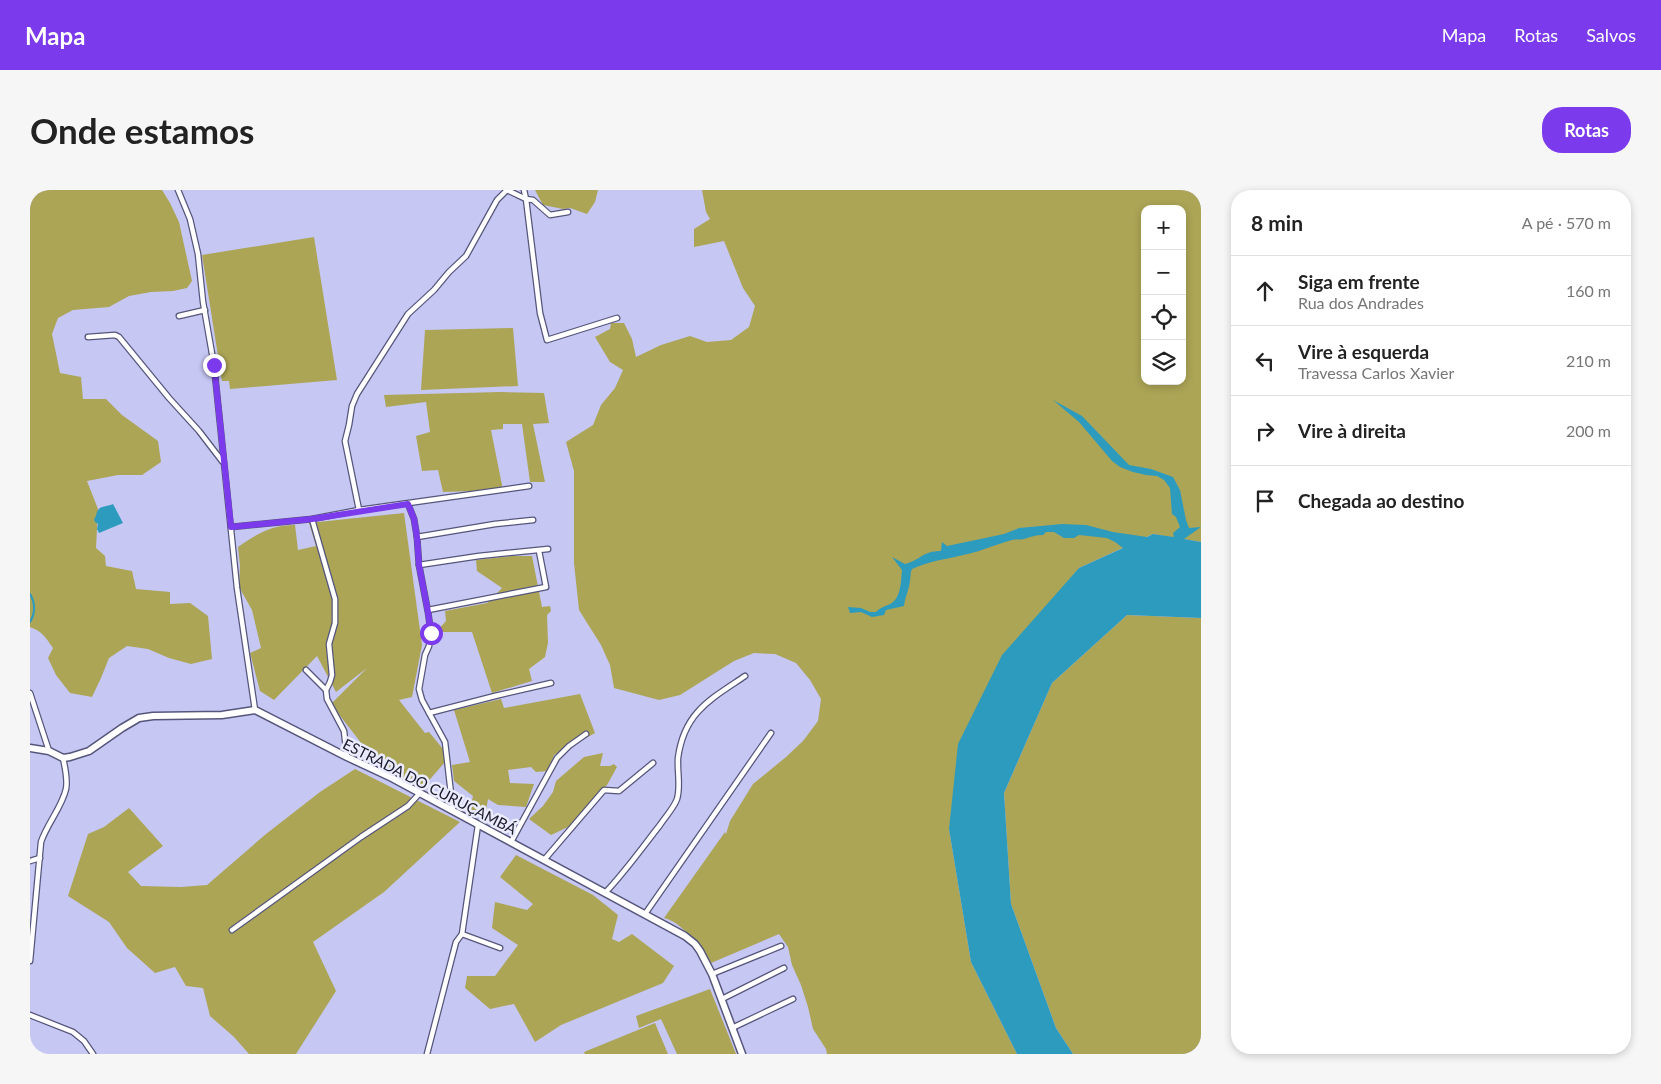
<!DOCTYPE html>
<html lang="pt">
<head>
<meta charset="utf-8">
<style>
  :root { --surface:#fff; --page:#f6f6f6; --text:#222; --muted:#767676; --line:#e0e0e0; --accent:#7c3aed }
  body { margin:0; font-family:Lato,sans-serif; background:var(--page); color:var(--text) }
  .controls { position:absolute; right:15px; top:15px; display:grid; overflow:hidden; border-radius:10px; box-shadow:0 2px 8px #0003 }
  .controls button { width:45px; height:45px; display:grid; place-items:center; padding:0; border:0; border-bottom:1px solid var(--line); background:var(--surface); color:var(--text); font:25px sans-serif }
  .stop { position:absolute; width:15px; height:15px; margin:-11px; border:4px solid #7c3aed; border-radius:50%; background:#fff }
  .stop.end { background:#7c3aed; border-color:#fff; box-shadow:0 1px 5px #0008 }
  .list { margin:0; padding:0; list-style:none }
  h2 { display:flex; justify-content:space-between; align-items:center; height:65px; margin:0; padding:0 20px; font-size:21px }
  h2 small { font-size:16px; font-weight:400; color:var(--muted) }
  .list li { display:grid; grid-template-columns:32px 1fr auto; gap:15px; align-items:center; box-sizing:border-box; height:70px; padding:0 20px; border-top:1px solid var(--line) }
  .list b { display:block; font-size:19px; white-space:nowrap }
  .list p { margin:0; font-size:16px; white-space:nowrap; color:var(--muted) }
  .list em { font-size:16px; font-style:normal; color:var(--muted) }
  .icon { flex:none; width:28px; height:28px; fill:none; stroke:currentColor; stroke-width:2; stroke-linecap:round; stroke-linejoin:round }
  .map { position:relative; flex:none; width:1171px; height:864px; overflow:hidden; border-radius:20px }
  header { display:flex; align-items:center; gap:30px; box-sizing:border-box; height:70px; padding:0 25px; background:var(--accent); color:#fff }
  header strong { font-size:24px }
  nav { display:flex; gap:28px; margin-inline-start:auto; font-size:18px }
  .intro { display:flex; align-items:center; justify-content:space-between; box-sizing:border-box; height:120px; padding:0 30px }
  h1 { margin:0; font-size:35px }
  .button { padding:12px 22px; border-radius:20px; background:var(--accent); color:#fff; font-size:18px; font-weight:700 }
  main { display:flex; gap:30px; padding:0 30px }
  aside { flex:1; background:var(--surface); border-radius:20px; box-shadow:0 2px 8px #0003 }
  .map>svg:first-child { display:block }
</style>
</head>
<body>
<header>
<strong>Mapa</strong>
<nav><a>Mapa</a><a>Rotas</a><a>Salvos</a></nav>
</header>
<div class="intro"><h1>Onde estamos</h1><a class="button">Rotas</a></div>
<main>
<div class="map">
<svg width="1171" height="864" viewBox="0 0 1171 864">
  <rect width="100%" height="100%" fill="#c6c7f3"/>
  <g fill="#aca556" fill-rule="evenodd">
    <path d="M0,0H132L140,13L149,32L162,91L157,98L143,101L121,102L99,106L79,117L43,120L28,128L22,144L30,183L51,187L53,209H76L92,225L128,251L131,272L112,285H88L57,291L68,319L66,358L75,366L76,376L102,381L106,399L140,402V414L160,413L178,426L182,469L161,474L139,468L118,459L97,456L79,468L71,488L62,507L40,503L26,485L18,468L23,458C16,448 12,441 0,437Z"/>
    <polygon points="505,0 568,0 565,12 557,24 540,18 533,19 513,15"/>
    <path d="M672,0H1171V352L1123,344L1049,378L919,639L941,772L987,864H797L796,859L783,839L778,817L771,795L762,775L758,757L749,744L681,773C671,758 652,732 634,728L695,642L696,644L700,631L723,594L756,567L773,551L788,531L791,509L780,490L766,473L745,464L724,463L704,471L650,505L629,510L584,498L580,475L571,455L549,420L544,373V281L536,252L563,235L571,215L585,198L593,180L580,172L565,147L580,139L581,133H594L602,149L606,167L631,155L660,146L677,152L701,150L719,137L725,116L713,98L694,51L664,57V39L680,29L676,22ZM1115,19H1152V191H1115Z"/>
    <polygon points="284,47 307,190 200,199 199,191 192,191 172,65"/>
    <polygon points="483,138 488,196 391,200 395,140"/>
    <polygon points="470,202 514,203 519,233 503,234 515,292 500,292 492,234 473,234 473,239 461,240 473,300 413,302 408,280 392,281 386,246 400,242 396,212 356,217 354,205"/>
    <path d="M374,323L392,455L382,507L369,510L395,543L399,542L413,559L415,572L389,602L352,580L301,514L337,478L306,502L287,466L244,510L230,501L220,463L231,458L222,420L209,397L210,376L208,357C227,344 241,335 265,335L268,360L286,356L279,333Z"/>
    <polygon points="482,366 502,366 512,417 520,416 521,421 517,425 518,453 515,467 499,479 502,491 462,503 442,442 406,442 416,431 415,421 457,413 472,398 447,381 446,370"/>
    <polygon points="1097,425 1171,428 1171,864 1043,864 1026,838 981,714 974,603 1022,493"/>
    <polygon points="550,504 565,543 524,565 518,581 506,582 501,577 478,580 480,593 504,594 496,617 468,615 458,609 455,626 440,619 443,606 424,591 422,575 440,572 424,520 471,509 474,518"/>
    <polygon points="573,563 570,576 580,576 584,574 587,577 577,595 538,637 521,645 499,629 513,616 523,602 526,591 554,567"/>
    <polygon points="325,579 430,632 354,702 283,752 306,801 266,864 219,864 204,847 180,826 173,798 156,796 145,777 125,783 97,758 79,732 38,706 58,644 74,637 99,618 133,656 98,682 111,696 151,697 177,695 236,644 290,602"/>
    <polygon points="486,665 563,705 588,725 582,749 589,752 602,744 644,776 633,793 531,835 505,852 484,814 460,819 435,798 437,786 465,786 488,755 462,738 465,712 497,720 503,714 470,687"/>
    <polygon points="680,799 706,864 647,864 631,829 609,838 606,826"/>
    <polygon points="625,833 638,864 555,864 554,862"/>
  </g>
  <g fill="#2d9bbe">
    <path d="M1023,210L1052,226L1099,275L1121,279L1143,287L1150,300L1156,330L1159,338L1171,337L1154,349L1171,352V428L1097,425L1022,493L974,603L981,714L1026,838L1043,864H987L941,772L919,639L928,554L972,465L1049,378L1093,358L1085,352L1077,348L1049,345L1044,348H1034L1024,342H1016L1013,345C1006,345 1000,347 994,349C990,350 986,349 982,350C971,353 960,357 949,361C927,368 903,369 882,379C880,383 881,386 880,391C879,400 875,407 874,416L856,420L854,425L842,427L831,422L820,423L818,417L831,418L840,422H846C851,417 854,417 860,414C871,409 871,391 872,380L862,367L875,374C891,370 892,361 911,361L912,352L917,356L974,344L989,338L1032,334L1056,335L1083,342L1117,347L1123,344L1144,347L1143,343L1150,337L1146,327L1142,324L1140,298L1134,290L1127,286L1116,285L1103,282L1090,277L1082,271L1049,232Z"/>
    <path d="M83,314L93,333L69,343L67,339L68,334L65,332L64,329C67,326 66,321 69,319C71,316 79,316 83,314Z"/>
  </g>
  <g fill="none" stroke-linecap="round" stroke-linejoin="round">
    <path stroke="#2d9bbe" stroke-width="2" d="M0,404C5,412 6,423 0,432"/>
    <g stroke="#56567c" stroke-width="7">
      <g id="street">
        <polyline points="148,0 160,29 168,64 173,112 184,175 207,398 225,520"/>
        <polyline points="477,0 496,9 510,123 517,150 587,128"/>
        <polyline points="494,0 496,9 503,10 520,25 538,22"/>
        <polyline points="149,126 175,120"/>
        <polyline points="58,147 85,145 89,147 139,208 169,241 192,271"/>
        <polyline points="378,314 384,329 387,347 389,375 398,422 401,443 399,456 395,465 389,499 392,510 415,552 423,621"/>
        <polyline points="329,320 315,251 319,235 322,216 327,204 378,124 404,100 419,82 436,66 467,10 477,0"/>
        <polyline points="282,329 305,409 305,433 299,454 302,485 300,492 296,500 297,509 314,541 317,567"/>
        <polyline points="201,337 282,329 329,320 499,296"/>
        <polyline points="387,347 465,334 503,330"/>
        <polyline points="389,375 449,366 518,359"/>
        <polyline points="398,420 516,397 509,361"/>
        <polyline points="276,480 296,500"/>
        <polyline points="0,503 19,561"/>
        <polyline points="399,523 465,506 521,493"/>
        <polyline points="481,652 527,568 539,556 556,544"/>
        <polyline points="514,670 574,600 589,601 623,573"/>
        <polyline points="0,671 10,668"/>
        <path d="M575,703C595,682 612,658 630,635C635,627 644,618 647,609C651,596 647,582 648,568C654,522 681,509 715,486"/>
        <polyline points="615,724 741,543"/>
        <polyline points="202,740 331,647 378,616 389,604"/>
        <polyline points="432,744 470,758"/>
        <path d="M0,771L11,652C17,634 32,617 36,599C38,589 35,578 33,568"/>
        <polyline points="682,784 751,756"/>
        <polyline points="692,809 754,778"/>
        <polyline points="0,825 43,842 54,851 63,864"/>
        <polyline points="702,838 763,809"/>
        <polyline points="397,864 426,752 432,744 448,635"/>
      </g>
    </g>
    <g stroke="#56567c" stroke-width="9">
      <polyline id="secondary" points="0,558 19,561 33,568 40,567 59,561 92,538 109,528 123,526 192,525 225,520 317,567 362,588 655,746 665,754 670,761 682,784 712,864"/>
    </g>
    <use href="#street" stroke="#fff" stroke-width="4.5"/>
    <use href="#secondary" stroke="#fff" stroke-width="6"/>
  </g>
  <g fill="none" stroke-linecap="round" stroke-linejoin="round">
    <polyline stroke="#7c3aed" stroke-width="6" points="184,175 201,337 282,329 378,314 384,329 387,347 389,375 398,422 401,443"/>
  </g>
  <g text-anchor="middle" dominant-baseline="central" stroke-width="5" stroke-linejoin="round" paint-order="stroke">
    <g font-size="15" fill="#1a1a2a" stroke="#eaebfd">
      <text transform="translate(400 596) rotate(27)">ESTRADA DO CURUÇAMBÁ</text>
    </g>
  </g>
</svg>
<div class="controls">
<button>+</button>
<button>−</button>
<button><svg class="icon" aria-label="locate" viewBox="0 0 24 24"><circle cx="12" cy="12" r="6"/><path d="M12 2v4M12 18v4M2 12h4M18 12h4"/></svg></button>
<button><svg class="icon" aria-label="layers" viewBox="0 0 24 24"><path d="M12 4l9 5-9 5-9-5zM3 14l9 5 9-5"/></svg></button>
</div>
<div class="stop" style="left:401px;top:443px"></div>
<div class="stop end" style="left:184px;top:175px"></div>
</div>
<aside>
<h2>8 min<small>A pé · 570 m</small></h2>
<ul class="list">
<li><svg class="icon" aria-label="ahead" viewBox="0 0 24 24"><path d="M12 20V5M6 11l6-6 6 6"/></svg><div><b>Siga em frente</b><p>Rua dos Andrades</p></div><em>160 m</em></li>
<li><svg class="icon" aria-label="left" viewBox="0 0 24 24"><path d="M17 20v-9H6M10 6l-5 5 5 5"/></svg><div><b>Vire à esquerda</b><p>Travessa Carlos Xavier</p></div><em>210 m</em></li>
<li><svg class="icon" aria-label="right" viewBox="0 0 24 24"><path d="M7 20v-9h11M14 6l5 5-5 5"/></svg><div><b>Vire à direita</b></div><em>200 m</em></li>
<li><svg class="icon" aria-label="arrive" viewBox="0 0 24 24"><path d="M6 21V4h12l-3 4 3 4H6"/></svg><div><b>Chegada ao destino</b></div></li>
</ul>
</aside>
</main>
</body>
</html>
